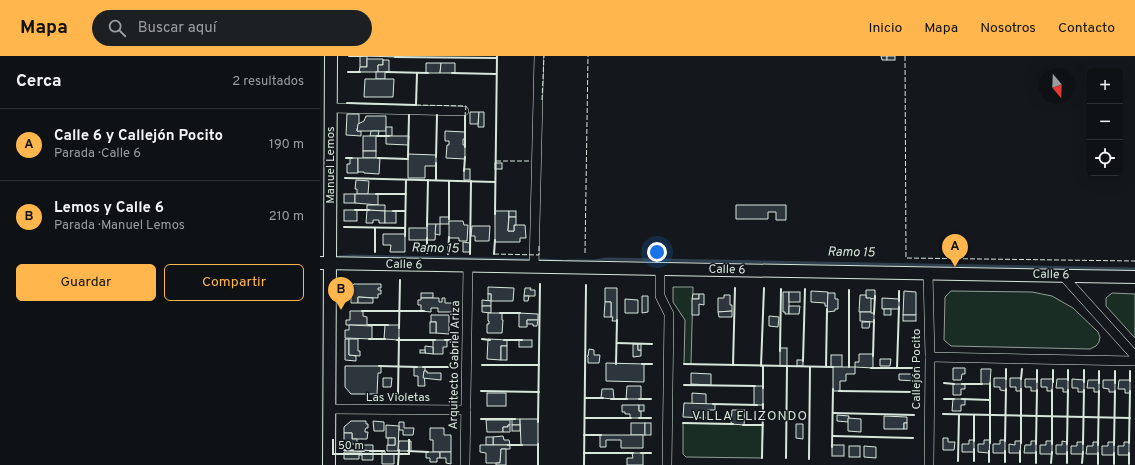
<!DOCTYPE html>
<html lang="es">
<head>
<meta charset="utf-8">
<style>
  :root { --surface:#0f1215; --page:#1d2022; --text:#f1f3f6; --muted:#9b9ea0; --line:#2f3234; --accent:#ffb74d }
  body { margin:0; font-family:Overpass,sans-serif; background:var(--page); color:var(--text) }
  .controls { position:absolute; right:12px; top:12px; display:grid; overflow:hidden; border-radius:6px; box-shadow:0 4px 16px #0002 }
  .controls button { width:36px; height:36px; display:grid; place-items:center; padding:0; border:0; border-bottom:1px solid var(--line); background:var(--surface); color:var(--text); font:20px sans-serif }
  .compass { position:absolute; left:719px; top:12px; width:36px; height:36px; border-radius:50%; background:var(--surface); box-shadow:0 4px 16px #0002; rotate:161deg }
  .scale { position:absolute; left:12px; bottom:10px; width:78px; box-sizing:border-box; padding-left:4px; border:2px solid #d8e6dc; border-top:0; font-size:11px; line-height:14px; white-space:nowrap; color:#d8e6dc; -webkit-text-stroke:3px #14181c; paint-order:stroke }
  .you { position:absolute; left:337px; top:196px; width:14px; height:14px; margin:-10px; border:3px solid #fff; border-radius:50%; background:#1a73e8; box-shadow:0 0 0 6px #1a73e833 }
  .badge { display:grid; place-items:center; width:26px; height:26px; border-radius:50%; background:var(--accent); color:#111; font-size:13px; font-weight:700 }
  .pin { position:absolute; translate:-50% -33px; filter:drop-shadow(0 1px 2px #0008) }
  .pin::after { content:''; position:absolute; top:21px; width:14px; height:12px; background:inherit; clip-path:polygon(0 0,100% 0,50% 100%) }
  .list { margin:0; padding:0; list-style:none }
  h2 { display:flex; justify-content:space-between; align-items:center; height:52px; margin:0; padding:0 16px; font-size:17px }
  h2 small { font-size:13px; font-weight:400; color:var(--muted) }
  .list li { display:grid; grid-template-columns:26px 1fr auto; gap:12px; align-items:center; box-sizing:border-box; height:72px; padding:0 16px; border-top:1px solid var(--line) }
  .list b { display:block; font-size:15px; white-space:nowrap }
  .list p { margin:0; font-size:13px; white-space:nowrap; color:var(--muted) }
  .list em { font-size:13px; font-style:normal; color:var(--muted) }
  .actions { display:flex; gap:8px; padding:12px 16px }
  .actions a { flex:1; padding:9px 0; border:1px solid var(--accent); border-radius:6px; text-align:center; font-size:14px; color:var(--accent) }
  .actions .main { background:var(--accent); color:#111 }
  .icon { flex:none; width:22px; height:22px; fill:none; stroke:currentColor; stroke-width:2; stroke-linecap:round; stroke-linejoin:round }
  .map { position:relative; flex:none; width:815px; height:409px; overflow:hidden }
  header { display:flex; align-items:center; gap:24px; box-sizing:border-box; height:56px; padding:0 20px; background:var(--accent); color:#111 }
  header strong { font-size:19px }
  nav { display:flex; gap:22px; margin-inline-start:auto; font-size:14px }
  .search { width:280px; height:36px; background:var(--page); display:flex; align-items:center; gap:10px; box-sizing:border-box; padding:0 14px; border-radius:22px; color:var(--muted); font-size:15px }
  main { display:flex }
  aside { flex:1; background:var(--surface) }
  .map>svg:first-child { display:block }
</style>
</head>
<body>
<header>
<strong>Mapa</strong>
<div class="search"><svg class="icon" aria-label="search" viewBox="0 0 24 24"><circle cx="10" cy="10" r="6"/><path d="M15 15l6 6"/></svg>Buscar aquí</div>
<nav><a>Inicio</a><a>Mapa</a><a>Nosotros</a><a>Contacto</a></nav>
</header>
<main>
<aside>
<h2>Cerca<small>2 resultados</small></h2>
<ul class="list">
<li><span class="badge">A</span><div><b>Calle 6 y Callejón Pocito</b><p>Parada · Calle 6</p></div><em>190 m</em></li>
<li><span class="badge">B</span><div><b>Lemos y Calle 6</b><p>Parada · Manuel Lemos</p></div><em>210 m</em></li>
</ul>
<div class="actions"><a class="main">Guardar</a><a>Compartir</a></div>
</aside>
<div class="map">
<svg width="815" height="409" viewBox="0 0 815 409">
  <rect width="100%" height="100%" fill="#14181c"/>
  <g fill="#1a2d24" stroke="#939e99">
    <polygon points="353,231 373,231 371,308 364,308 365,264 353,246"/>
    <polygon points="631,235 712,236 732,240 753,252 778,276 780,281 779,286 776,290 770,293 631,290 624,284 625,241"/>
    <polygon points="792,237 815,238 815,282 786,250 786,242"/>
    <polygon points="363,367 443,369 442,402 366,401 363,398"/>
  </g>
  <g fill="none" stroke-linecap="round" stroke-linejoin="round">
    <g stroke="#2f3f4d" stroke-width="3">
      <polyline points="19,201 32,200 212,204"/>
      <polyline points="220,204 241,205"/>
      <polyline points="247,205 275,205 286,203 815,213"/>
    </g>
  </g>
  <g fill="#2c363c" stroke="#d8e6dc">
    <rect x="40" y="0" width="7" height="11"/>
    <polygon points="42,0 76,0 76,1 47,0"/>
    <polygon points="561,0 567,0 567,4 562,4"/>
    <rect x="567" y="0" width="8" height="4"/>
    <polygon points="47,3 63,3 63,9 58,9 58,16 39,16 40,11 47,11"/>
    <polygon points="63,4 69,4 69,16 58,16 58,9 63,9"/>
    <polygon points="106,7 121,7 120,17 106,17"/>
    <polygon points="121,7 135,7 135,17 120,17"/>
    <rect x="56" y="16" width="9" height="7"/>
    <polygon points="45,23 74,23 73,41 44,41"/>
    <polygon points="150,56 159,56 158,68 150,68"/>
    <polygon points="159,56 164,56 164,71 158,71"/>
    <polygon points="27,58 39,58 39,67 37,73 37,75 41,75 41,80 26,79"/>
    <polygon points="46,60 66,60 66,75 37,75 38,68 44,65"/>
    <rect x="66" y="71" width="6" height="9"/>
    <polygon points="51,75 59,75 58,80 50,80"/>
    <polygon points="125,75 145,76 145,83 143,83 143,89 145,89 145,103 126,102 127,89 129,89 129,85 125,85"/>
    <rect x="43" y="80" width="13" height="15"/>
    <polygon points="66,80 89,80 88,89 66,88"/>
    <rect x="43" y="95" width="13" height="7"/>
    <polygon points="88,98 116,99 116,110 105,110 105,122 88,122"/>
    <polygon points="30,102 38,102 38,117 27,117 27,108 30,108"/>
    <polygon points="38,102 60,102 59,118 44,117 44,116 38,116"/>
    <rect x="175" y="107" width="7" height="6"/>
    <rect x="144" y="113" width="6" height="11"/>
    <polygon points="36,124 49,125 48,138 37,138 37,133 35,133"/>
    <rect x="24" y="138" width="11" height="9"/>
    <polygon points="35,138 58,138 58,149 35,147"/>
    <polygon points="47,149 65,149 65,155 47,154"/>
    <polygon points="416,149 466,149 466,164 456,164 456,156 448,156 448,163 416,163"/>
    <rect x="24" y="154" width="13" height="11"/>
    <polygon points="47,154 65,155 65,167 59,167 59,164 53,164 53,167 46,167"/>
    <rect x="65" y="155" width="11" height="12"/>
    <polygon points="175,155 189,155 188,175 194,175 194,169 205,169 206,182 200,182 200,186 175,186"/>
    <rect x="189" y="155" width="7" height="6"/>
    <rect x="120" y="161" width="9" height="7"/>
    <polygon points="189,161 196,161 196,169 194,169 194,175 188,175"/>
    <polygon points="129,165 143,165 144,169 148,169 147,185 139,185 139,182 129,182"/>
    <polygon points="107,168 116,168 115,184 107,184"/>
    <polygon points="116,168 120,168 120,179 115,178"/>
    <polygon points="152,170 170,170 169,185 155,185 155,180 151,180"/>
    <rect x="89" y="172" width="18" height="12"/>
    <polygon points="63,178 85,178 85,196 70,196 71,189 63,189"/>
    <polygon points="143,186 150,187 150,196 143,196"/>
    <polygon points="34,228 61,228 61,232 58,232 58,234 61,234 61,238 58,238 58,242 38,241 38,247 31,247 31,231"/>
    <polygon points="168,231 194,232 193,245 171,245 171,238 168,238"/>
    <polygon points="205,232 211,232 210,234 215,234 215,240 204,240"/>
    <polygon points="285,232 297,232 297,265 292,265 293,261 291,261 291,246 285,246"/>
    <polygon points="546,234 555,234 555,243 546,242"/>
    <polygon points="491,235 508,236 508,250 505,250 505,247 491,246"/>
    <polygon points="584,235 596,236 596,259 583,259"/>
    <polygon points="463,236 469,236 469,258 465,258 465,256 463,256"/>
    <rect x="469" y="236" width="11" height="10"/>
    <rect x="101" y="237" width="12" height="5"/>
    <polygon points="508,237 515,237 515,243 518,243 518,253 515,253 515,255 507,256"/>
    <rect x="168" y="238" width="3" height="7"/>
    <polygon points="373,238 379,238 379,243 372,243"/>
    <polygon points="379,238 384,238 384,249 379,248 379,259 372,259 372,243 379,243"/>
    <polygon points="404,239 410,239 410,249 412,249 412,255 398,256 398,242 404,242"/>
    <polygon points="540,239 546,239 546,242 551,242 551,256 539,256"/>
    <polygon points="204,240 209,240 208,245 204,245"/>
    <polygon points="322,240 328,240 328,256 322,257"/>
    <polygon points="38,241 53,242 53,247 38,247"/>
    <polygon points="101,242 119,242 119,246 122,246 122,242 125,242 125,247 133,247 133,256 118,256 118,252 111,252 111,256 101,255 101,249 98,249 98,244 101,244"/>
    <polygon points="562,242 579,243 579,253 562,253"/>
    <polygon points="305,243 318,244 318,257 305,257"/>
    <polygon points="162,244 171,245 171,250 162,250"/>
    <polygon points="285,246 291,246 291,261 284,261"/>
    <polygon points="162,250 171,250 171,257 162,256"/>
    <polygon points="469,250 480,250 479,258 469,258"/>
    <rect x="564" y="253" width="7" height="6"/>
    <polygon points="30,255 43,255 43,260 47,261 47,269 26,269 26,264 30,264"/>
    <polygon points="412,255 412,261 399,261 398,256"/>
    <polygon points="540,256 551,256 551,257 554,257 554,266 540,265"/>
    <polygon points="168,257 182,257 182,264 183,264 182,277 167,277 167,268 169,268 169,265 168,265"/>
    <polygon points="199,257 218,258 218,264 207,264 207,271 199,271"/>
    <polygon points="111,259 129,259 129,278 116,277 116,266 111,266"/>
    <rect x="583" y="259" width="13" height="6"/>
    <polygon points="449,260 459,261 458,271 449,270"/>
    <polygon points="207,264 218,264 217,270 213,270 213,268 207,268"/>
    <rect x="110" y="266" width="6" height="11"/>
    <polygon points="542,266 550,266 549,272 542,272"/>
    <polygon points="29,269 52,270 52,283 25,282 25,274 29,274"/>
    <polygon points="65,269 79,269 79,284 64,283"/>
    <polygon points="25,283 29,283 29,299 36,300 36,305 25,304"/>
    <polygon points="29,283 38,283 38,295 40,295 40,300 29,299"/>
    <polygon points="168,283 187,284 187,290 181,290 181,304 167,303"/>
    <polygon points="113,284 127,284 127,291 123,291 123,298 113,298"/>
    <rect x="199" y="284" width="13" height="7"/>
    <polygon points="313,288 318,288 318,294 321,294 321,300 313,301"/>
    <rect x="318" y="288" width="3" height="6"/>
    <polygon points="105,290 113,291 113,298 105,297"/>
    <rect x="181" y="290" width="6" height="14"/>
    <rect x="460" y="292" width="7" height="18"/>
    <polygon points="269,293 274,294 274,299 280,299 279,307 268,307 268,301 267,300 268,300"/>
    <rect x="100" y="294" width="5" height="3"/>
    <polygon points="539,298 553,298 553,312 535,311 535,306 539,306"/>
    <rect x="511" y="299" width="11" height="12"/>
    <polygon points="560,303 571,303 570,310 560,310"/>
    <rect x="477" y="304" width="6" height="6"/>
    <polygon points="286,307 324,308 324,326 286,325"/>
    <polygon points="25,310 61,310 61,317 58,317 57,338 31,338 25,331"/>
    <polygon points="94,311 105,311 105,315 104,315 105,330 98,330 98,320 94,320"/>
    <polygon points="513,311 535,311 535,318 526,318 526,325 520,325 520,335 513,335"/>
    <polygon points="633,312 645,312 645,318 642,318 641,324 633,324"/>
    <polygon points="661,313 671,313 670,328 661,328"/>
    <polygon points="104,315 107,315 107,317 121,317 121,324 103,322"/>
    <polygon points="371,317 391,318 391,329 371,328"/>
    <polygon points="579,318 595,318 595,325 579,324"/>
    <polygon points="63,322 72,322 71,331 63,331"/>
    <polygon points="674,322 686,322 686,335 680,334 680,331 674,331"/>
    <polygon points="690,322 701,322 701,335 696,335 696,331 690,331"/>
    <polygon points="705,323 717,323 717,335 711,335 711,331 705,331"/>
    <polygon points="721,323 733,323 732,335 727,335 727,331 721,331"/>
    <polygon points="737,323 748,323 748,336 743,336 743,332 736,332"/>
    <polygon points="752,323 764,324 764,336 758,336 758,332 752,332"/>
    <polygon points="768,324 779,324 779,336 774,336 774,332 767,332"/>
    <polygon points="783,324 795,324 795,336 789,336 789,333 783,332"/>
    <polygon points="799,324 810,324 810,337 805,337 805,333 798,333"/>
    <polygon points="633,328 645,328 645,333 641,333 641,339 633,339"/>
    <polygon points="307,330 321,330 321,343 306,343"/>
    <rect x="434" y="330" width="9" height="19"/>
    <polygon points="282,333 293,333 294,343 281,342"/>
    <rect x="167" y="337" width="19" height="13"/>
    <polygon points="372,337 386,338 386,348 372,348"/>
    <polygon points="633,343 645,343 645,349 641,349 641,355 632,355"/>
    <polygon points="364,347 395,348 395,354 387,354 387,362 363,361"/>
    <polygon points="302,349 319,349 319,355 321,355 321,362 310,362 310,358 305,358 305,356 302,356"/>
    <rect x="319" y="349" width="5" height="6"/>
    <polygon points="412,354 425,354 424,369 411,368"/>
    <polygon points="517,359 529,360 528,366 517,365"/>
    <polygon points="564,360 587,361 587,367 584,367 584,373 564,373"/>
    <polygon points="528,362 541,363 541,376 528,375"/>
    <rect x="192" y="363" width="8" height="6"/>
    <polygon points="200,363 218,363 218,389 201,389"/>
    <polygon points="166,364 190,364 190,369 188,369 188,371 183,371 183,376 167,376"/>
    <polygon points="31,365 46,365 46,368 48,368 48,372 46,372 45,374 45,376 48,376 47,383 32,383 32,377 24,377 24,371"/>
    <polygon points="53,365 64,366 64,375 54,375"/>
    <polygon points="79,366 84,366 84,372 94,372 93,379 83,379 83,374 79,374"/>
    <rect x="311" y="367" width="14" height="12"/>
    <rect x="325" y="367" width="6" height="12"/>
    <rect x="584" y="367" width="3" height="6"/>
    <polygon points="476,368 483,368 483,383 476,382"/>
    <polygon points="66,369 79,370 78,395 67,395 67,389 75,389 75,382 66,382"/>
    <polygon points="188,369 190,369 190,376 183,376 183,371 188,371"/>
    <rect x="192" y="369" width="8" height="6"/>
    <polygon points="110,372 124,372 124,379 131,379 131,396 113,396 113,384 110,384"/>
    <polygon points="24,377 32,377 32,383 37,383 37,388 24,388"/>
    <polygon points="280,379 323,379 323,392 301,392 301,384 286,384 286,391 280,391"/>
    <polygon points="183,380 184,384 189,384 190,389 173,389 173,381"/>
    <rect x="166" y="381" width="7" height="8"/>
    <rect x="68" y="382" width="7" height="7"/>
    <polygon points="623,382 628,382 628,386 635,386 634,394 623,394"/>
    <polygon points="649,384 654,384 654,396 642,396 642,388 649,388"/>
    <polygon points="664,384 670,384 669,397 658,396 658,388 664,388"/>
    <polygon points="680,384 685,384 685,397 673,397 673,388 680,388"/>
    <polygon points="79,385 91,385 91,395 78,395"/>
    <polygon points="695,385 701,385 700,397 689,397 689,388 695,389"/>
    <polygon points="711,385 716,385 716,397 704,397 705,389 711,389"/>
    <polygon points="726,385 732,385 732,398 720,398 720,389 726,389"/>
    <polygon points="742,385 747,386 747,398 736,398 736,389 742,389"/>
    <polygon points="757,386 763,386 763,398 751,398 751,390 757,390"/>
    <polygon points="773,386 778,386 778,398 766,398 767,390 773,390"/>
    <polygon points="788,386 794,386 794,399 782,399 782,390 788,390"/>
    <polygon points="804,386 809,386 809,399 798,399 798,390 804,390"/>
    <polygon points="42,389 53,389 53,395 42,394"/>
    <polygon points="160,389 190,389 190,393 181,393 180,407 166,407 166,397 160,396"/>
    <rect x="512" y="389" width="12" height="11"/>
    <rect x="529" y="390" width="11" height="11"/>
    <polygon points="544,390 556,391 556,402 544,401"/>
    <polygon points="181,393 186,393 186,409 176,409 176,407 180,407"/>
    <polygon points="42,394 53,395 53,404 42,404 42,399 39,399 39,403 24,403 24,396 42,396"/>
    <polygon points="62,395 65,395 65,398 74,398 74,408 62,408"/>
    <polygon points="106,396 120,396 120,402 117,402 117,406 110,406 110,402 106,402"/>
    <polygon points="120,396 131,396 131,408 126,407 126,402 120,402"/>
    <polygon points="312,397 323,397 323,409 307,409 307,402 313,402"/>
  </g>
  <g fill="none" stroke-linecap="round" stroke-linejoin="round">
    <g stroke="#d8e6dc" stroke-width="10">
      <g id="minor">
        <polyline points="11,52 144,55"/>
        <polyline points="214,211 219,0"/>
        <polyline points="340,213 340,240 349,258 347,409"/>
        <polyline points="608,217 610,301 609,409"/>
        <polyline points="743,220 815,300"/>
        <polyline points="610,301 815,305"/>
        <polyline points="9,353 146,354"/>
        <polyline points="145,409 148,210"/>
      </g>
    </g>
    <g stroke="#d8e6dc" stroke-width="14">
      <g id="tertiary">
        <polyline points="0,207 815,221"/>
        <polyline points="9,409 11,0"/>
      </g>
    </g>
    <use href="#minor" stroke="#14181c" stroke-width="9"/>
    <use href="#tertiary" stroke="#14181c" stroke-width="12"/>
    <g stroke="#d8e6dc" stroke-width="1" stroke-dasharray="5 2" stroke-linecap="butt">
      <polyline points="585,0 586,202 815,205"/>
      <polyline points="222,44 224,0"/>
      <polyline points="96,49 146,50 145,60"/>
      <polyline points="176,105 211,105"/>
      <polyline points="265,197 268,0"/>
      <polyline points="174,198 219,199 219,190"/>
    </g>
    <g stroke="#d8e6dc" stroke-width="2">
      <polyline points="29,0 43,0"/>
      <polyline points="75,1 177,2"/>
      <polyline points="28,16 40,16"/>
      <polyline points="66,16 108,17"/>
      <polyline points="132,17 176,18"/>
      <polyline points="27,47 96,49 97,17"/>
      <polyline points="57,80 69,80"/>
      <polyline points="145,91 145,60"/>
      <polyline points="88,101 89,59"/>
      <polyline points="116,101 117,59"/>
      <polyline points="26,102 32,102"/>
      <polyline points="58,102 88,103"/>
      <polyline points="144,115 145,101"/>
      <polyline points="25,122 175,126"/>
      <polyline points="116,124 116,107"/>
      <polyline points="56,138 86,138"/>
      <polyline points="35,154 49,154"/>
      <polyline points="73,155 85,155"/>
      <polyline points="175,158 177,0"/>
      <polyline points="129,163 129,125"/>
      <polyline points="107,170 108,124"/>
      <polyline points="24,171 85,172"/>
      <polyline points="85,180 86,124"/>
      <polyline points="55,196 55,172"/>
      <polyline points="107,197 107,182"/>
      <polyline points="128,198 129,181"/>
      <polyline points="150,198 151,125"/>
      <polyline points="174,198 175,184"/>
      <polyline points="579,245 579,235"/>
      <polyline points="42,255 104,255"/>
      <polyline points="180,257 200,257"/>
      <polyline points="554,258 555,240"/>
      <polyline points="48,269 68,269"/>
      <polyline points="79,272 80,224"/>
      <polyline points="49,283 65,283"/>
      <polyline points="162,283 170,284"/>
      <polyline points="77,284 115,284"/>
      <polyline points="125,284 132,284"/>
      <polyline points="184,284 202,284"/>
      <polyline points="297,287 332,288"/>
      <polyline points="460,295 461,233"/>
      <polyline points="553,300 554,264"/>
      <polyline points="483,305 485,233"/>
      <polyline points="296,308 297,264"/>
      <polyline points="322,308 332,308"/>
      <polyline points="364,308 513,311"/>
      <polyline points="162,309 219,309"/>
      <polyline points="413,309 415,232"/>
      <polyline points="59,310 97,311"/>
      <polyline points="441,310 444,232"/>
      <polyline points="103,311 132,311"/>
      <polyline points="506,311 507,253"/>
      <polyline points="529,311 529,234"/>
      <polyline points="551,312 595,312"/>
      <polyline points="577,312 579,251"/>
      <polyline points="686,323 686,313"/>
      <polyline points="701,323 702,313"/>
      <polyline points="748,324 748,314"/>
      <polyline points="810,325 810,315"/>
      <polyline points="717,326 717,314"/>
      <polyline points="733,326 733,314"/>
      <polyline points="764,326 764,314"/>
      <polyline points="624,327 634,328"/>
      <polyline points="779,327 779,315"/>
      <polyline points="795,327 795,315"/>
      <polyline points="642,328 662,328"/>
      <polyline points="364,329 435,330"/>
      <polyline points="443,332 443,310"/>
      <polyline points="161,335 219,336"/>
      <polyline points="519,335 594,336"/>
      <polyline points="78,338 79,282"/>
      <polyline points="265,342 283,342"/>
      <polyline points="291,343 307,343"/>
      <polyline points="319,343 331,343"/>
      <polyline points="624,343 634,343"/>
      <polyline points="642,343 670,344"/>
      <polyline points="393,348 437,349"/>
      <polyline points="513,357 594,359"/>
      <polyline points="623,358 810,362"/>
      <polyline points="265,362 311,362"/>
      <polyline points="319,362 331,362"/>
      <polyline points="161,363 195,363"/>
      <polyline points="218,366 220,228"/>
      <polyline points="363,367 413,368"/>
      <polyline points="423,369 443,369"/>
      <polyline points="264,379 281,379"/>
      <polyline points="513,380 593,382"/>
      <polyline points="654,385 654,359"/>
      <polyline points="685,385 686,333"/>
      <polyline points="670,387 670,327"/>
      <polyline points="701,387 701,333"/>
      <polyline points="809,387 810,335"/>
      <polyline points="716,388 717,334"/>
      <polyline points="732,388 732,334"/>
      <polyline points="747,388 748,334"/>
      <polyline points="763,388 764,334"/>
      <polyline points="188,389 202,389"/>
      <polyline points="778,389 779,335"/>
      <polyline points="794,389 795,335"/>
      <polyline points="512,391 513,333"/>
      <polyline points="24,394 44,395"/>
      <polyline points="50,395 64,395"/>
      <polyline points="88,395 108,396"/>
      <polyline points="264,397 313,397"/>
      <polyline points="321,397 331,397"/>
      <polyline points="442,402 443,348"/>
      <polyline points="466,402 467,310"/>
      <polyline points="489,403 490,311"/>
      <polyline points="638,405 639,359"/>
      <polyline points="654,405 654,393"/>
      <polyline points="669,406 669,395"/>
      <polyline points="685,406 685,395"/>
      <polyline points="700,406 700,395"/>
      <polyline points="716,407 716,396"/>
      <polyline points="731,407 732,396"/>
      <polyline points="747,407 747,396"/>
      <polyline points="762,407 763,396"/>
      <polyline points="778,408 778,397"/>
      <polyline points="794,408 794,397"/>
      <polyline points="809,408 809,397"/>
      <polyline points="78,409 79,394"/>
      <polyline points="218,409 218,388"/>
      <polyline points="264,409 266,229"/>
    </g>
  </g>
  <g text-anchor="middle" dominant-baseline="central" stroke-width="3" stroke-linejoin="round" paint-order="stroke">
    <g font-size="12" fill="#d8e6dc" stroke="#14181c">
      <text transform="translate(11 109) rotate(-90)">Manuel Lemos</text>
      <text transform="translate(84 209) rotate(1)">Calle 6</text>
      <text transform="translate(407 214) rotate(1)">Calle 6</text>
      <text transform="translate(731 219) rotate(1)">Calle 6</text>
      <text transform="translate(135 309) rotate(-89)">Arquitecto Gabriel Ariza</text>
      <text transform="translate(597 313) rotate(-90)">Callejón Pocito</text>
      <text x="78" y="342">Las Violetas</text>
    </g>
    <g font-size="13" font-style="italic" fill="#d8e6dc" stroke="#14181c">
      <text transform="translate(115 193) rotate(1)">Ramo 15</text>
      <text transform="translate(531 197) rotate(1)">Ramo 15</text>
    </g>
    <g font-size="13" letter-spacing="1" fill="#d8e6dc" stroke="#14181c">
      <text x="430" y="361">VILLA ELIZONDO</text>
    </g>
  </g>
</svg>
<div class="controls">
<button>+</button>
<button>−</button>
<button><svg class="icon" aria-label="locate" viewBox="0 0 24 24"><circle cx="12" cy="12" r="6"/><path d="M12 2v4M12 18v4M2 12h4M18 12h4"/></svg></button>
</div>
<svg class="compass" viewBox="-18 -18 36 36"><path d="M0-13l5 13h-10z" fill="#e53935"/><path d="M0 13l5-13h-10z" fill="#9b9ea0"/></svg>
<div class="scale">50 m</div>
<div class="you"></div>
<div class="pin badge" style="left:635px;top:211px">A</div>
<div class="pin badge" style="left:21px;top:254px">B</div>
</div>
</main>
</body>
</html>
